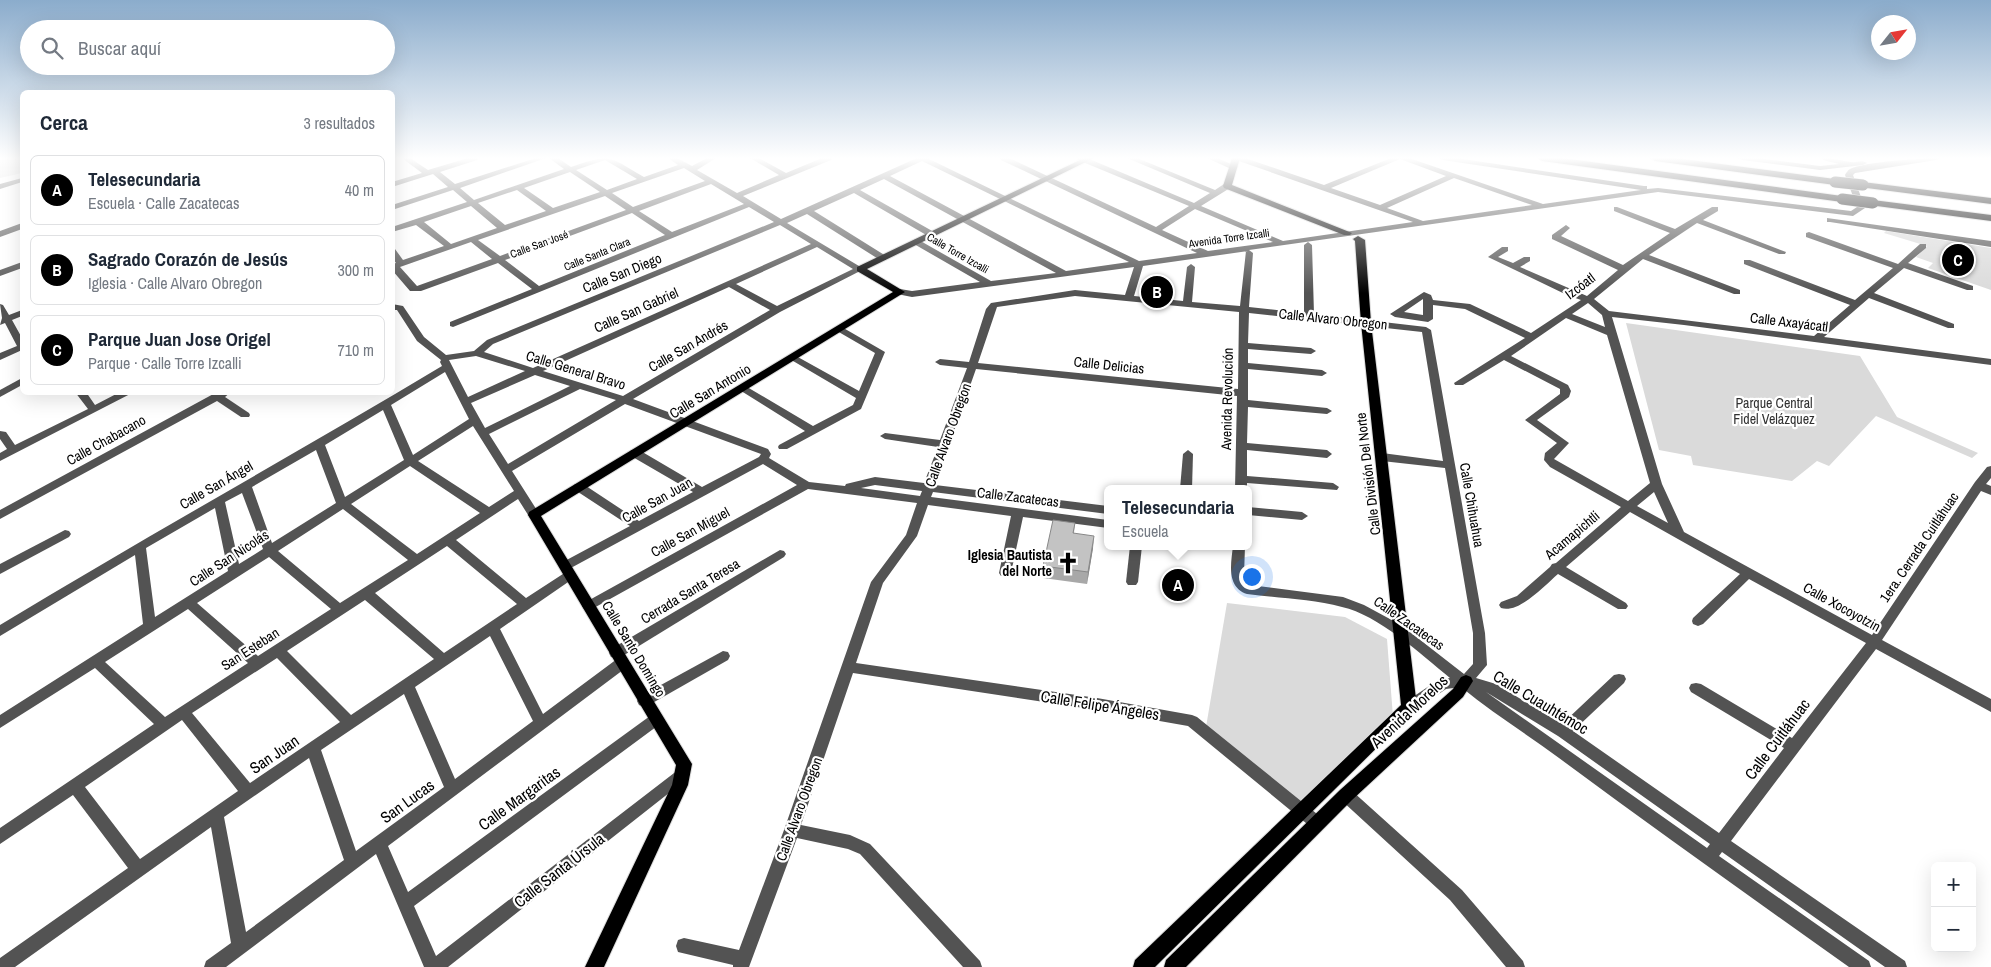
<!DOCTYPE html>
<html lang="es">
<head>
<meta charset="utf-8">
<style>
  :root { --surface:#fff; --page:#f6f6f7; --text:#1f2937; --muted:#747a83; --line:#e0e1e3; --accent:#000 }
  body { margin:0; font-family:"Archivo Narrow",sans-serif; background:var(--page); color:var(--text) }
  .controls { position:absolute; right:15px; bottom:15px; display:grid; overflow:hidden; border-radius:8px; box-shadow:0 5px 20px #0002 }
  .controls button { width:45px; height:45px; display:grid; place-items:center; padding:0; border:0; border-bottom:1px solid var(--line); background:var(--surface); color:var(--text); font:25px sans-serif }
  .compass { position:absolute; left:1871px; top:15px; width:45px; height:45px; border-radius:50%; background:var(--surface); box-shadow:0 5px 20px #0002; rotate:59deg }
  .you { position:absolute; left:1251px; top:576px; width:18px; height:18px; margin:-12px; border:4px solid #fff; border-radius:50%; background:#1a73e8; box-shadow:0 0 0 8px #1a73e833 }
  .badge { display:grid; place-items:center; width:32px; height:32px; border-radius:50%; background:var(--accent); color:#fff; font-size:16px; font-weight:700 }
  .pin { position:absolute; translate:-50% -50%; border:2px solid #fff; box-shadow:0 1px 5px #0006 }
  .popup { position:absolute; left:1104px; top:485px; width:148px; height:65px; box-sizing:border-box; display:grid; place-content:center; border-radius:8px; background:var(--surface); filter:drop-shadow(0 1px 4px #0005); font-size:16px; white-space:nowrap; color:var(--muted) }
  .popup b { font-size:19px; color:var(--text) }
  .popup::after { content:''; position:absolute; left:50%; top:100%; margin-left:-10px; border:10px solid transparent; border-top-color:var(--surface) }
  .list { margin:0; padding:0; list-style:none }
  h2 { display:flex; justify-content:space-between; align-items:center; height:65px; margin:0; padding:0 20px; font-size:21px }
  h2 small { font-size:16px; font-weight:400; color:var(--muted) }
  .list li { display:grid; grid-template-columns:32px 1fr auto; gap:15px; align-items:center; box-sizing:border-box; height:70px; margin:0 10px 10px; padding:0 10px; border:1px solid var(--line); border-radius:8px }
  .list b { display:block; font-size:19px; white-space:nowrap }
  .list p { margin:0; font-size:16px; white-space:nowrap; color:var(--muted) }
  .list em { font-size:16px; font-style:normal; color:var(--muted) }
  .icon { flex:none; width:28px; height:28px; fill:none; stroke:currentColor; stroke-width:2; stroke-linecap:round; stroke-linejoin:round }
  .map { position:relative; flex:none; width:1991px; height:967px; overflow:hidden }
  .search { position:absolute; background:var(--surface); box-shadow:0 5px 20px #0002; left:20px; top:20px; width:375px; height:55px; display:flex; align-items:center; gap:12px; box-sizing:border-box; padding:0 18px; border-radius:28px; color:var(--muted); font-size:19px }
  .panel { position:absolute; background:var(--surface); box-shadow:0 5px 20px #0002; left:20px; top:90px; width:375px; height:305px; border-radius:8px }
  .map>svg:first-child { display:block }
</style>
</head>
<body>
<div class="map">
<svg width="1991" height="967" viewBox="0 0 1991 967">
  <rect width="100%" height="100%" fill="#fff"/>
  <g fill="#dadada">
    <polygon points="0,158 22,158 22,173 0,178"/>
    <polygon points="1886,231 1991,248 1991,290 1928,268 1933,263 1916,257 1927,246 1884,233"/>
    <polygon points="1626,323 1860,356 1897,417 1978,453 1972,458 1876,416 1829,466 1817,461 1792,481 1693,465 1691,456 1659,450"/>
    <polygon points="1227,603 1345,617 1387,639 1393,717 1301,803 1206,727"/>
  </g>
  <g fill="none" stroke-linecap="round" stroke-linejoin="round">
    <g stroke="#dbdbdb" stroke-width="2">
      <g id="major">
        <polygon points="1084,158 1094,158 867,269 905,292 541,516 692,764 688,785 604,967 585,967 672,785 676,765 528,515 529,512 893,292 857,271 857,267"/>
        <polygon points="1232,158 1240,158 1232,185 1352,233 1350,235 1344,235 1224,188 1223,186"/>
        <polygon points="1358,236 1365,240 1371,323 1417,707 1414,711 1155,967 1133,967 1135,960 1401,705 1361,323 1355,241 1353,239"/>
        <polygon points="1466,675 1471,677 1473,681 1463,697 1352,800 1186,967 1164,967 1166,960 1340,790 1453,689 1461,677"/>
      </g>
    </g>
    <g stroke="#dbdbdb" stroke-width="2">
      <g id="highway">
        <polygon points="1537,158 1562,158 1842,196 1847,199 1842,202 1542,161"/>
        <polygon points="1650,158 1675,158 1835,179 1840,182 1835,185 1655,161"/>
        <polygon points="1863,182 1991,198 1991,204 1859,187 1858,185 1859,183"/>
        <polygon points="1873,200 1991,215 1991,221 1869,205 1868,203 1869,201"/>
      </g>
    </g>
    <g fill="#535353" fill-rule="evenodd">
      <path d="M402,158H410L428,170L468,158H478L477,160L440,172L455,184L536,158H546L460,188L474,200L564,169L549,158H558L571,167C611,153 608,156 644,177L678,165L668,158H677L692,166L707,158H716L697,170L737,193L779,175L750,158H759L786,173L822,158H832L831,160L743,196L781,219L917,158H927L1139,261L1197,253L1001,160L1000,158H1009L1156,227L1189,206L1078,160L1077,158H1087L1194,203L1210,193L1127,158H1137L1215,190L1224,184H1230V188L1201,206L1283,241L1413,222L1236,160L1235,158H1245L1324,185L1391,158H1409L1543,204L1641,190L1443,160L1439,158H1456L1644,186H1647V189L1658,188L1851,211L1857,207L1845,175C1846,173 1848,170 1850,169C1863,162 1923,158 1940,158L1936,160L1855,173L1853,175L1865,208L1853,216L1658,192L1249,250L1253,253L1249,307L1304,313V245L1308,242L1312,245L1314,314L1426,327L1431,330L1485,633L1487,665L1476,678L1496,684L1562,724L1614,675L1619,674L1624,675L1626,679L1624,683L1573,731L1719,833L1784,748L1691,692L1689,688L1691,684L1696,683L1701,684L1792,738L1866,643L1749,579L1703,624L1698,626L1693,624L1692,621L1693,618L1740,574L1630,512L1566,567L1626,603L1628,606L1626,609H1618L1558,574C1545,585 1519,614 1501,608L1499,605L1501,602L1517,596L1550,567L1552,564L1556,563L1621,507L1550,467L1544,460L1545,453L1557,443L1525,420L1560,394V389L1504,360L1463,385H1455L1454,383L1525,338L1465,309L1433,305V319L1428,322L1395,317L1390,314L1424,292L1431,295L1433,300L1470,304L1531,333L1581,300L1567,295L1488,257L1502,247H1508V251L1498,257L1513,263L1524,257H1530V261L1520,267L1587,296L1618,270L1552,239V235L1566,225L1570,228L1561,236L1623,265L1670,233L1614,211V207H1617L1675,229L1712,207H1718V211L1703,220L1786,252L1785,254H1779L1697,223L1649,255L1740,290V294H1734L1643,259L1594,299L1609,311L1814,336L1850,305L1744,264V260H1750L1855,300L1893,268L1806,237V233L1809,232L1898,264L1920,244H1926V248L1908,263L1973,286V290H1967L1904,268L1874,293L1954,324V328H1948L1869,298L1824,337L1991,359V365L1684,325L1612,317L1662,484L1684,532L1872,635L1975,482L1987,467L1991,466V478L1986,484L1991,486V495L1981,491L1882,640L1991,699V712L1876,649L1731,841L1905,961L1907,967H1885L1722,852L1719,856L1869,961L1871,967H1849C1752,898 1655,829 1559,758C1527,734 1492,713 1461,687L1446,689L1414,711L1409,713L1404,711L1402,707L1404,703L1438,680L1450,678C1421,654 1378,615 1342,607C1311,599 1278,598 1247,594C1226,587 1231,563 1233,546H1245L1244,576L1250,585L1343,597L1364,605L1401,625L1464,674L1473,664V633L1445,468L1382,461L1377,457L1382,453L1443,461L1422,332L1249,313L1248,343L1311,348L1316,351L1311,354L1248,349V363L1322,370L1327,373L1322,376L1248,369V400L1327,408L1332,411L1327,414L1248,407L1247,443L1327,450L1332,454L1327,458L1247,450V476L1333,483L1339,487L1337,490L1247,483V489H1235L1237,396L976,369L935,485L1108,506V514L933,492L931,497L1108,520V528L1023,517L1011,573L1009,576H1001L999,573L1011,516L928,505L917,536L883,583L856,663L1097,698L1192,715L1197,717L1322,818L1325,823L1322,828L1317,830L1312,828L1188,726L1097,710L853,673L801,825L850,835L870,844L980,961L982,967H963L860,854L848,849L797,838L749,967H733V965L678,952L676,946L678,940L684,938L739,950L784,830L871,582L906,535L917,503L808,489L592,609H584L582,606L584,603L797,485L763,464L569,569H561L559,566L561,563L630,526L575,490L573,487L575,484H583L639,521L693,492L631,456L630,453L631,450H639L702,487L759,457L761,454L625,404L512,471L540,515L538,518H530L518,499L456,540L526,598L566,572H574L576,575L574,578L500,629L543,714L617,659L622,658L627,659L629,663L627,667L388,846L408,892L650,716L655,714L660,716L662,720L660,724L414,906L436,956L678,770L683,768L688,770L690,774L688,778L448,967H424L376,854L226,967H204L206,961L231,943L211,827L15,967H0V958L128,868L73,795L0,844V828L154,724L95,668L0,728V715L143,624L135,555L0,636V625C147,536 295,454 442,366L440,362L441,360L417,341L397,310H392V304L403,306L424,337L446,355L474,351L487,340L774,222L749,207L453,327L450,326V322L532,289L498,263L421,291H410L392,270V264L396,263L392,258V249H395L403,260L444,246L416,225L392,232V227L467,202L453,190L392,210V205L448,187L433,174L392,187V182L422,173ZM1400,159L1446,176L1380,205L1331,188ZM605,160L637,179L607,190L576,170ZM922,161L1129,262L1066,271L890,176ZM684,168L705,181L633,207L612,193ZM570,172L600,192L553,208L524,188ZM1454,178L1532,205L1423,221L1387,208ZM884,179L1056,273L991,281L917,239L914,240V244L980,282L912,291L900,289L895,292L897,294L912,297L1134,267L1125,295L1075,290L991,303L986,309L969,362L940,359L935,362L940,365L967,368L940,440L885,433L880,436L885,439L938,447L924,483L875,477L846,484L845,486L809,482L769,458L771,454L768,449L633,399L780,312L864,269L787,223L807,214L880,260H886V256L814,211L854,193L928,236H934V232L860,190ZM711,184L744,204L672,232L639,211ZM517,190L546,211L505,225L478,203ZM605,196L626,210L500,256L478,240ZM471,206L497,228L451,244L424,222ZM1195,209L1273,242L1208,251L1162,230ZM632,213L665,235L539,286L505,260ZM780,225L811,244L533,368L484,352L493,344ZM471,242L492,259L417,286L400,267ZM817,247L853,269L777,306L736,284ZM1246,251L1240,306L1192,302L1195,267L1191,264L1187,267L1183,301L1134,296L1143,266L1248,251ZM729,287L770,310L623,396L543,371ZM1075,296L1239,312L1238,389L978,363L997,307ZM1423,299V315L1404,312ZM1588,303L1602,315L1605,327L1572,314ZM1566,318L1607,335L1650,483L1628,501L1554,459L1569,443L1537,420L1569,397L1571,391L1568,385L1511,356ZM476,356L525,371L468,397L449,360ZM445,372L469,419L413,455L391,405ZM535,375L570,386L485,428L471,403ZM580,389L616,400L508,464L489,434ZM383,410L404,460L345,497L325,445ZM473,426L514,491L489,507L418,461ZM316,450L336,503L272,543L252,487ZM410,466L480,513L417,554L351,504ZM875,485L922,491L920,496L861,488ZM1654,492L1668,523L1637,506ZM242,493L263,549L239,564L225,502ZM215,508L228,571L155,617L146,548ZM343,509L408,560L340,603L278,551ZM447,546L517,604L444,653L375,593ZM269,557L331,609L258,656L197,603ZM365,600L434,659L351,715L287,651ZM188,609L248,663L165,717L105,662ZM490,636L533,721L455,779L415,687ZM277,658L340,722L250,783L192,713ZM1486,692L1558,736L1710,844L1707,848ZM404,694L444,787L356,851L321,750ZM182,720L238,791L140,859L85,787ZM309,758L344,860L246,932L224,817Z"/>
      <polygon points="1207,158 1217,158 1238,167 1231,169"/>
      <path d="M1738,158H1757L1820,166L1839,164L1823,160L1822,158C1833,158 1842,161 1851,162C1857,163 1861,159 1867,163L1863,165L1820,170L1742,160Z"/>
      <polygon points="22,178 22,182 0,189 0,184"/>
      <polygon points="1827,218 1991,241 1991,247 1830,222 1827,222"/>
      <polygon points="22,223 22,229 0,237 0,231"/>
      <polygon points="22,262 22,268 0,276 0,270"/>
      <polygon points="0,304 3,305 9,315 22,310 22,316 12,320 22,338 22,350 0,360 0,353 17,346 5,323 0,325 2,318"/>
      <polygon points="840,326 885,352 861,409 787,449 779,449 778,447 779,445 805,431 738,389 743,386 747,387 813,426 853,405 856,398 788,358 793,355 796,356 859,391 875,353 837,331 837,327"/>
      <polygon points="22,378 22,385 0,397 0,390"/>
      <polygon points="75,392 86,392 95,405 120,392 134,392 0,461 0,453 7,449 0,439 0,431 6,432 15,445 88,409"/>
      <polygon points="217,392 231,392 225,397 249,413 250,415 249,417 241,417 217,401 0,519 0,510"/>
      <polygon points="1188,450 1193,454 1192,489 1180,489 1183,454"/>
      <polygon points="1248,507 1302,512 1308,516 1302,520 1248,515"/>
      <polygon points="65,530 69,531 71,534 69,537 0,574 0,564"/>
      <polygon points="1130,546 1142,546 1138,582 1136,585 1128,585 1126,582"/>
      <polygon points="780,550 784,551 786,554 784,557 621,657 616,658 611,657 609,653 611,649"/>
      <polygon points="723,651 728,652 730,656 728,660 649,705 644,707 639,705 637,701 639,697"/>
      <polygon points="1346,789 1351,790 1462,890 1523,961 1525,967 1506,967 1450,900 1341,800 1339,795 1341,790"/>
    </g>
    <use href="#major" fill="#000" fill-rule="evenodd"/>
    <use href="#highway" fill="#000" fill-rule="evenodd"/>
    <g stroke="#dbdbdb" stroke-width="12" stroke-linecap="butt">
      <g id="highway-bridge">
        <polyline points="1835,182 1863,185"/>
        <polyline points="1842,199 1873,203"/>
      </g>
    </g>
    <use href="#highway-bridge" stroke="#000" stroke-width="11"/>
  </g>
  <polygon fill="#a8a8a8" points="1075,523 1074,533 1093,548 1087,584 1043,578 1043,566"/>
  <polygon fill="#888" points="1094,536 1093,548 1087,584 1088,572"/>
  <polygon fill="#c3c3c3" stroke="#888" points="1053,520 1075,523 1073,533 1094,536 1088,572 1043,566"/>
  <linearGradient id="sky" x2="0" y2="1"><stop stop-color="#8baccc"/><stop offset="0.54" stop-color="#fff"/><stop offset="1" stop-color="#fff" stop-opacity="0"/></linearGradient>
  <rect width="1991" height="293" fill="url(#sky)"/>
  <defs>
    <g id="church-bare" transform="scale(1.725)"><path d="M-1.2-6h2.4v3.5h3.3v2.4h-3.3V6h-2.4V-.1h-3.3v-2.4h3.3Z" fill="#000" stroke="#fff" stroke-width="2.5" paint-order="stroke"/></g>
  </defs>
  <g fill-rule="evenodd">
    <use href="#church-bare" x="1068" y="563"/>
  </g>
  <g text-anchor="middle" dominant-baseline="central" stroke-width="4.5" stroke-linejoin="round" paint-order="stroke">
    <g font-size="11" fill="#000" stroke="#fff">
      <text transform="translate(1229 238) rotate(-8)">Avenida Torre Izcalli</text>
      <text transform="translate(539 244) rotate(-20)">Calle San José</text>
      <text transform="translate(958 253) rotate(30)">Calle Torre Izcalli</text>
      <text transform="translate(597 254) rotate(-22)">Calle Santa Clara</text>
    </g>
    <g font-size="14" fill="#000" stroke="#fff">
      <text transform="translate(622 273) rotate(-22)">Calle San Diego</text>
      <text transform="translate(1580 286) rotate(-37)">Izcóatl</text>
      <text transform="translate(636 310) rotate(-24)">Calle San Gabriel</text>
      <text transform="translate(1333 319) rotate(6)">Calle Alvaro Obregon</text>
      <text transform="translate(1789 322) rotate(7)">Calle Axayácatl</text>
      <text transform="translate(688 346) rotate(-30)">Calle San Andrés</text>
      <text transform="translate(1109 365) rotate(6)">Calle Delicias</text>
      <text transform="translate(576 370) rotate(17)">Calle General Bravo</text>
      <text transform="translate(710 391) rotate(-31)">Calle San Antonio</text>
      <text transform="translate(1227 399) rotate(-89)">Avenida Revolución</text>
      <text transform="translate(948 435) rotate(-70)">Calle Alvaro Obregon</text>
      <text transform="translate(106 440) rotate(-29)">Calle Chabacano</text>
      <text transform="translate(1368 474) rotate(-97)">Calle División Del Norte</text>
      <text transform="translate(216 485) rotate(-30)">Calle San Ángel</text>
      <text transform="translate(1018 497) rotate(7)">Calle Zacatecas</text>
      <text transform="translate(657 500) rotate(-29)">Calle San Juan</text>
      <text transform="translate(1472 505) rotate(80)">Calle Chihuahua</text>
      <text transform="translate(690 532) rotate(-29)">Calle San Miguel</text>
      <text transform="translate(1572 535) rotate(-40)">Acamapichtli</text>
      <text transform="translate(1919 547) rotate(-56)">1era. Cerrada Cuitláhuac</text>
      <text transform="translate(229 558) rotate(-33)">Calle San Nicolás</text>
      <text transform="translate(690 591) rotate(-31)">Cerrada Santa Teresa</text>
      <text transform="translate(1842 607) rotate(29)">Calle Xocoyotzin</text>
      <text transform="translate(1409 623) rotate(35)">Calle Zacatecas</text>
      <text transform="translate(250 649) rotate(-33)">San Esteban</text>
      <text transform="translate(634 649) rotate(59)">Calle Santo Domingo</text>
      <text transform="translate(799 809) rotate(-70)">Calle Alvaro Obregon</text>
    </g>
    <g font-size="14" fill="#313131" stroke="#fff">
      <text x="1774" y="403">Parque Central<tspan x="1774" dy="16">Fidel Velázquez</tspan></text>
    </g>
    <g font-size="14" font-weight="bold" fill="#000" stroke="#fff" text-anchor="end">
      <text x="1052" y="555">Iglesia Bautista<tspan x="1052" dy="16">del Norte</tspan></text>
    </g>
    <g font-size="16" fill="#000" stroke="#fff">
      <text transform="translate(1541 702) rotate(31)">Calle Cuauhtémoc</text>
      <text transform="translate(1100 705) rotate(9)">Calle Felipe Ángeles</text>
      <text transform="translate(1409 711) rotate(-43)">Avenida Morelos</text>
      <text transform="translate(1777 739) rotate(-53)">Calle Cuitláhuac</text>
      <text transform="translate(274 754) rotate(-34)">San Juan</text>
      <text transform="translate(519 798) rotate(-36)">Calle Margaritas</text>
      <text transform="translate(407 801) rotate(-36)">San Lucas</text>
      <text transform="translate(559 870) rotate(-38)">Calle Santa Úrsula</text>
    </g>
  </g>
</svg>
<div class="controls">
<button>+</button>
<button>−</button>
</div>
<svg class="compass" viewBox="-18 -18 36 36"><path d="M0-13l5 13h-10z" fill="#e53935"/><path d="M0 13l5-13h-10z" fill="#747a83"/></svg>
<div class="you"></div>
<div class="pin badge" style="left:1178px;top:585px">A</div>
<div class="popup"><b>Telesecundaria</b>Escuela</div>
<div class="pin badge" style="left:1157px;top:292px">B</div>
<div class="pin badge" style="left:1958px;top:260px">C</div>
<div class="search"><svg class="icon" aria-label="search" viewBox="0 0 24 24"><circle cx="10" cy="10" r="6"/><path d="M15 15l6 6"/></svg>Buscar aquí</div>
<section class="panel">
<h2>Cerca<small>3 resultados</small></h2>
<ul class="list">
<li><span class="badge">A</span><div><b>Telesecundaria</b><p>Escuela · Calle Zacatecas</p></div><em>40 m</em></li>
<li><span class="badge">B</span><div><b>Sagrado Corazón de Jesús</b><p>Iglesia · Calle Alvaro Obregon</p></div><em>300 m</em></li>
<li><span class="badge">C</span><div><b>Parque Juan Jose Origel</b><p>Parque · Calle Torre Izcalli</p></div><em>710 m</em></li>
</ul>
</section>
</div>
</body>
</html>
